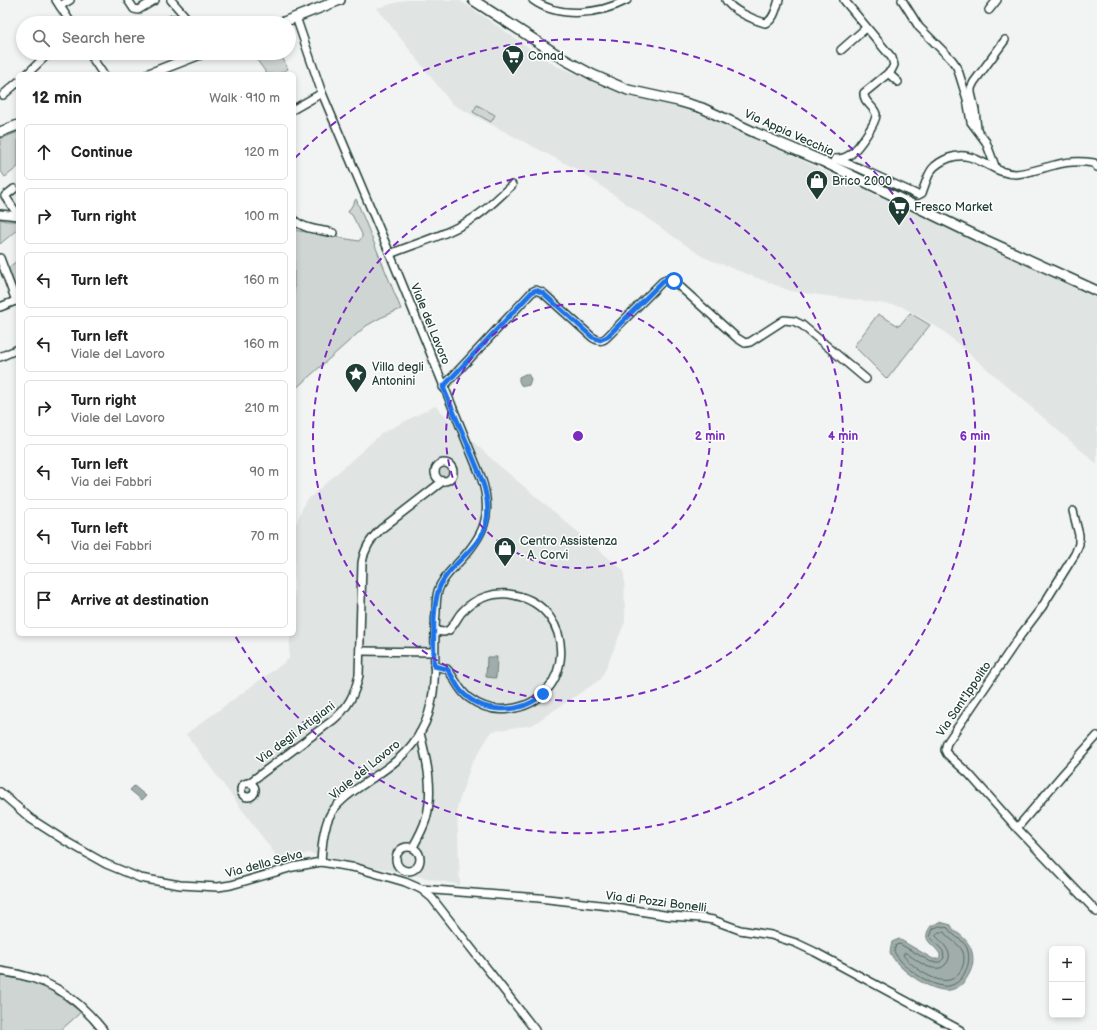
<!DOCTYPE html>
<html lang="en">
<head>
<meta charset="utf-8">
<style>
  :root { --surface:#fff; --page:#f6f6f6; --text:#222; --muted:#767676; --line:#e0e0e0 }
  body { margin:0; font-family:"Balsamiq Sans",sans-serif; background:var(--page); color:var(--text) }
  .controls { position:absolute; right:12px; bottom:12px; display:grid; overflow:hidden; border-radius:6px; box-shadow:0 2px 6px #0003 }
  .controls button { width:36px; height:36px; display:grid; place-items:center; padding:0; border:0; border-bottom:1px solid var(--line); background:var(--surface); color:var(--text); font:20px sans-serif }
  .stop { position:absolute; width:12px; height:12px; margin:-9px; border:3px solid #1a73e8; border-radius:50%; background:#fff }
  .stop.end { background:#1a73e8; border-color:#fff; box-shadow:0 1px 4px #0008 }
  .list { margin:0; padding:0; list-style:none }
  h2 { display:flex; justify-content:space-between; align-items:center; height:52px; margin:0; padding:0 16px; font-size:17px }
  h2 small { font-size:13px; font-weight:400; color:var(--muted) }
  .list li { display:grid; grid-template-columns:26px 1fr auto; gap:12px; align-items:center; box-sizing:border-box; height:56px; margin:0 8px 8px; padding:0 8px; border:1px solid var(--line); border-radius:6px }
  .list b { display:block; font-size:15px; white-space:nowrap }
  .list p { margin:0; font-size:13px; white-space:nowrap; color:var(--muted) }
  .list em { font-size:13px; font-style:normal; color:var(--muted) }
  .icon { flex:none; width:22px; height:22px; fill:none; stroke:currentColor; stroke-width:2; stroke-linecap:round; stroke-linejoin:round }
  .map { position:relative; flex:none; width:1097px; height:1030px; overflow:hidden }
  .search { position:absolute; background:var(--surface); box-shadow:0 2px 6px #0003; left:16px; top:16px; width:280px; height:44px; display:flex; align-items:center; gap:10px; box-sizing:border-box; padding:0 14px; border-radius:22px; color:var(--muted); font-size:15px }
  .panel { position:absolute; background:var(--surface); box-shadow:0 2px 6px #0003; left:16px; top:72px; width:280px; height:564px; border-radius:6px }
  .map>svg:first-child { display:block }
</style>
</head>
<body>
<div class="map">
<svg width="1097" height="1030" viewBox="0 0 1097 1030">
  <rect width="100%" height="100%" fill="#f2f3f3"/>
  <filter id="ink" filterUnits="userSpaceOnUse"><feTurbulence type="fractalNoise" baseFrequency=".025" numOctaves="2"/><feDisplacementMap in="SourceGraphic" scale="8" xChannelSelector="R" yChannelSelector="G"/><feConvolveMatrix kernelMatrix="1 2 1 2 8 2 1 2 1" color-interpolation-filters="sRGB"/></filter>
  <g filter="url(#ink)">
    <g fill="#e0e4e3">
      <polygon points="406,0 459,0 556,66 616,90 654,98 724,124 1097,298 1097,464 942,330 901,306 791,291 703,257 578,170 452,104 377,8"/>
      <polygon points="435,406 495,462 624,571 625,622 601,679 532,725 492,731 471,765 457,807 460,885 308,853 281,862 186,734 289,659 290,634 294,634 295,526 305,502 382,433"/>
    </g>
    <g fill="#ced5d3" stroke="#768984">
      <polygon points="252,53 280,53 288,69 278,74 267,74"/>
      <polygon points="477,105 495,115 491,122 473,112"/>
      <polygon points="18,132 18,167 5,177 0,170 0,139"/>
      <polygon points="356,199 401,309 380,318 366,326 294,390 294,230 359,241 362,237 362,234 352,215 348,212"/>
      <polygon points="0,219 6,221 18,221 18,229 0,244"/>
      <polygon points="18,260 18,284 14,285 8,268"/>
      <polygon points="910,313 930,325 887,379 854,346 878,314 899,326"/>
      <circle cx="444" cy="472" r="5.5"/>
      <circle cx="248" cy="790" r="5.5"/>
      <polygon points="3,976 44,985 81,1012 61,1030 0,1030 0,977"/>
    </g>
    <g fill="#a1adaa" stroke="#6d807b">
      <polygon points="525,374 528,374 531,379 529,385 525,386 521,385 519,381 519,377"/>
      <polygon points="487,657 497,657 496,678 486,677"/>
      <polygon points="134,786 146,796 142,800 130,790"/>
      <path d="M940,922L951,925C952,927 953,929 954,931C955,932 958,933 959,934C963,937 967,941 969,945C974,953 974,964 970,972C966,981 960,988 950,990C932,993 896,969 890,952L892,942L899,939L933,959H938L940,957V954C933,943 920,941 931,926Z"/>
    </g>
    <g fill="none" stroke-linecap="round" stroke-linejoin="round">
      <g stroke="#536a63" stroke-width="1">
        <path d="M940,926L948,928C953,937 963,939 967,948C970,956 969,965 965,972C962,979 957,984 949,986C933,989 900,966 894,951L896,945L900,944L931,962H940L944,958L943,951L930,937L933,929Z"/>
        <path d="M939,932H944C949,940 959,943 963,952C965,959 964,966 959,973C946,993 913,968 903,955L904,953H906C914,958 924,967 933,968C938,969 942,968 945,965C956,954 943,944 936,936Z"/>
      </g>
      <g stroke="#1f3d34" stroke-width="10">
        <g id="minor">
          <polyline points="56,0 71,23"/>
          <polyline points="128,0 134,9 138,10 155,0"/>
          <polyline points="171,0 191,23"/>
          <path d="M533,0C559,19 600,14 627,0"/>
          <path d="M726,0C731,10 754,20 765,23C774,21 776,8 779,0"/>
          <polyline points="902,0 919,27 952,60 957,67 967,99 971,122 986,142 996,169"/>
          <polyline points="60,6 70,0"/>
          <polyline points="989,10 997,0"/>
          <path d="M296,17L322,93L390,254L481,477C494,515 484,536 457,564C450,572 441,580 438,591C436,598 436,605 436,612C432,650 441,697 421,731C410,752 391,766 371,779C356,790 337,800 329,817C323,831 322,847 321,862"/>
          <polyline points="164,23 173,19 182,22 188,19"/>
          <polyline points="841,50 866,28"/>
          <polyline points="89,53 103,74"/>
          <polyline points="96,55 100,53"/>
          <polyline points="888,73 898,82"/>
          <polyline points="27,74 49,53"/>
          <polyline points="3,95 18,82"/>
          <polyline points="294,109 322,93"/>
          <polyline points="977,129 975,110 971,93 971,88 974,82 1005,40"/>
          <path d="M835,159L859,168L918,195L922,193C929,174 929,166 949,158C975,148 990,174 1016,174C1029,173 1042,168 1055,165C1068,161 1081,161 1094,163L1097,167"/>
          <path d="M836,159C841,159 846,158 851,154C857,149 877,123 876,114C874,106 863,102 864,93L891,71L894,65L892,58L844,0"/>
          <polyline points="14,189 5,196 18,215"/>
          <polyline points="0,214 18,216"/>
          <path d="M294,220C303,229 321,230 333,233"/>
          <path d="M390,254C417,243 447,235 472,219C487,210 499,197 512,185"/>
          <polyline points="0,258 16,301"/>
          <polyline points="0,307 18,300"/>
          <polyline points="0,357 18,349"/>
          <path d="M443,387L532,292L536,290L543,293L592,337C598,341 602,342 607,337L662,282L668,279L677,284L737,338L745,343L750,342L784,320L794,321L802,325L866,379"/>
          <circle cx="444" cy="472" r="9"/>
          <polyline points="1073,511 1079,535 1079,544 1075,554 1042,607 1020,636 947,743 945,750 947,754 969,774 1017,828 1097,912"/>
          <polyline points="360,651 434,652"/>
          <path d="M434,666L447,669C456,679 458,690 469,698C481,707 495,711 509,709C575,702 579,608 514,595C495,591 474,598 461,613C457,618 454,625 449,630L444,632L435,631"/>
          <circle cx="248" cy="790" r="7"/>
          <path d="M249,783L333,720C348,708 355,694 359,675L362,563C364,550 371,538 381,529L443,481"/>
          <polyline points="0,792 31,819 67,842 106,864 140,878 180,885 218,887 231,885 293,867 321,862 357,868 405,882 421,889 432,898 535,1030"/>
          <polyline points="1017,828 1063,774 1097,736"/>
          <circle cx="408" cy="859" r="12"/>
          <path d="M413,847C418,838 423,829 426,819C434,791 427,761 420,733"/>
          <polyline points="421,889 539,898 609,906 670,916 701,918 713,920 740,930 771,935 796,943 815,952 960,1030"/>
          <path d="M0,971C46,977 74,994 103,1030"/>
        </g>
      </g>
      <g stroke="#1f3d34" stroke-width="12">
        <g id="major">
          <polyline points="473,0 567,61 593,75 628,90 678,101 702,108 756,133 822,161 981,238 1097,291"/>
          <polyline points="281,23 340,0"/>
          <polyline points="149,74 203,53"/>
          <polyline points="0,132 18,125"/>
        </g>
      </g>
      <use href="#minor" stroke="#fff" stroke-width="7"/>
      <use href="#major" stroke="#fff" stroke-width="9"/>
    </g>
  </g>
  <g fill="none" stroke-linecap="round" stroke-linejoin="round" filter="url(#ink)">
    <path stroke="#1a73e8" stroke-width="5" d="M543,694C520,715 482,714 461,691C455,684 453,676 447,669L434,666C434,645 431,600 442,582C455,559 482,548 487,519C491,492 476,467 467,443C459,425 451,406 443,387L532,292L536,290L543,293L592,337L600,340L607,337L663,281L668,279L674,281"/>
  </g>
  <g fill="none" stroke="#7b2cbf" stroke-width="2" stroke-dasharray="7 5">
    <circle cx="578" cy="436" r="132"/>
    <circle cx="578" cy="436" r="265"/>
    <path d="M295 158A397 397 0 1 1 234 634"/>
  </g>
  <defs>
    <g id="supermarket-pin" transform="scale(1.15)"><path d="M0 17L-7.5 6A9.5 9.5 0 1 1 7.5 6Z" fill="#1f3d34" stroke="#fff"/><path d="M-6-5.5h2.5l.6 2H6L4.5 2H-2.5L-4.4-4H-6ZM-1.5 3.2a1.3 1.3 0 1 0 .1 0ZM3 3.2a1.3 1.3 0 1 0 .1 0Z" fill="#fff"/></g>
    <g id="shop-pin" transform="scale(1.15)"><path d="M0 17L-7.5 6A9.5 9.5 0 1 1 7.5 6Z" fill="#1f3d34" stroke="#fff"/><path d="M-5-2.5h2.3a2.7 3.5 0 0 1 5.4 0H5L5.5 6h-11ZM-1.5-2.5h3a1.5 2.3 0 0 0-3 0Z" fill="#fff"/></g>
    <g id="sight-pin" transform="scale(1.15)"><path d="M0 17L-7.5 6A9.5 9.5 0 1 1 7.5 6Z" fill="#1f3d34" stroke="#fff"/><path d="M0-6L1.8-2.2L6-1.7L2.9 1.2L3.7 5.4L0 3.3L-3.7 5.4L-2.9 1.2L-6-1.7L-1.8-2.2Z" fill="#fff"/></g>
  </defs>
  <g fill-rule="evenodd">
    <use href="#supermarket-pin" x="513" y="56"/>
    <use href="#shop-pin" x="817" y="181"/>
    <use href="#supermarket-pin" x="899" y="207"/>
    <use href="#sight-pin" x="356" y="374"/>
    <use href="#shop-pin" x="505" y="548"/>
  </g>
  <g text-anchor="middle" dominant-baseline="central" stroke-width="3" stroke-linejoin="round" paint-order="stroke">
    <g font-size="12" fill="#1f3d34" stroke="#fff" text-anchor="start">
      <text x="528" y="56">Conad</text>
      <text x="832" y="181">Brico 2000</text>
      <text x="914" y="207">Fresco Market</text>
      <text x="372" y="367">Villa degli<tspan x="372" dy="14">Antonini</tspan></text>
      <text x="520" y="541">Centro Assistenza<tspan x="520" dy="14">- A. Corvi</tspan></text>
    </g>
    <g font-size="12" fill="#1f3d34" stroke="#fff">
      <text transform="translate(789 133) rotate(24)">Via Appia Vecchia</text>
      <text transform="translate(430 324) rotate(68)">Viale del Lavoro</text>
      <text transform="translate(964 699) rotate(-56)">Via Sant'Ippolito</text>
      <text transform="translate(296 733) rotate(-37)">Via degli Artigiani</text>
      <text transform="translate(365 770) rotate(-39)">Viale del Lavoro</text>
      <text transform="translate(264 864) rotate(-15)">Via della Selva</text>
      <text transform="translate(656 902) rotate(7)">Via di Pozzi Bonelli</text>
    </g>
  </g>
  <circle cx="578" cy="436" r="6" fill="#7b2cbf" stroke="#fff" stroke-width="2"/>
  <g font-size="12" text-anchor="middle" font-weight="bold" fill="#7b2cbf" stroke="#fff" stroke-width="3" stroke-linejoin="round" paint-order="stroke">
    <text x="710" y="440">2 min</text>
    <text x="843" y="440">4 min</text>
    <text x="975" y="440">6 min</text>
  </g>
</svg>
<div class="controls">
<button>+</button>
<button>−</button>
</div>
<div class="stop" style="left:674px;top:281px"></div>
<div class="stop end" style="left:543px;top:694px"></div>
<div class="search"><svg class="icon" aria-label="search" viewBox="0 0 24 24"><circle cx="10" cy="10" r="6"/><path d="M15 15l6 6"/></svg>Search here</div>
<section class="panel">
<h2>12 min<small>Walk · 910 m</small></h2>
<ul class="list">
<li><svg class="icon" aria-label="ahead" viewBox="0 0 24 24"><path d="M12 20V5M6 11l6-6 6 6"/></svg><div><b>Continue</b></div><em>120 m</em></li>
<li><svg class="icon" aria-label="right" viewBox="0 0 24 24"><path d="M7 20v-9h11M14 6l5 5-5 5"/></svg><div><b>Turn right</b></div><em>100 m</em></li>
<li><svg class="icon" aria-label="left" viewBox="0 0 24 24"><path d="M17 20v-9H6M10 6l-5 5 5 5"/></svg><div><b>Turn left</b></div><em>160 m</em></li>
<li><svg class="icon" aria-label="left" viewBox="0 0 24 24"><path d="M17 20v-9H6M10 6l-5 5 5 5"/></svg><div><b>Turn left</b><p>Viale del Lavoro</p></div><em>160 m</em></li>
<li><svg class="icon" aria-label="right" viewBox="0 0 24 24"><path d="M7 20v-9h11M14 6l5 5-5 5"/></svg><div><b>Turn right</b><p>Viale del Lavoro</p></div><em>210 m</em></li>
<li><svg class="icon" aria-label="left" viewBox="0 0 24 24"><path d="M17 20v-9H6M10 6l-5 5 5 5"/></svg><div><b>Turn left</b><p>Via dei Fabbri</p></div><em>90 m</em></li>
<li><svg class="icon" aria-label="left" viewBox="0 0 24 24"><path d="M17 20v-9H6M10 6l-5 5 5 5"/></svg><div><b>Turn left</b><p>Via dei Fabbri</p></div><em>70 m</em></li>
<li><svg class="icon" aria-label="arrive" viewBox="0 0 24 24"><path d="M6 21V4h12l-3 4 3 4H6"/></svg><div><b>Arrive at destination</b></div></li>
</ul>
</section>
</div>
</body>
</html>
